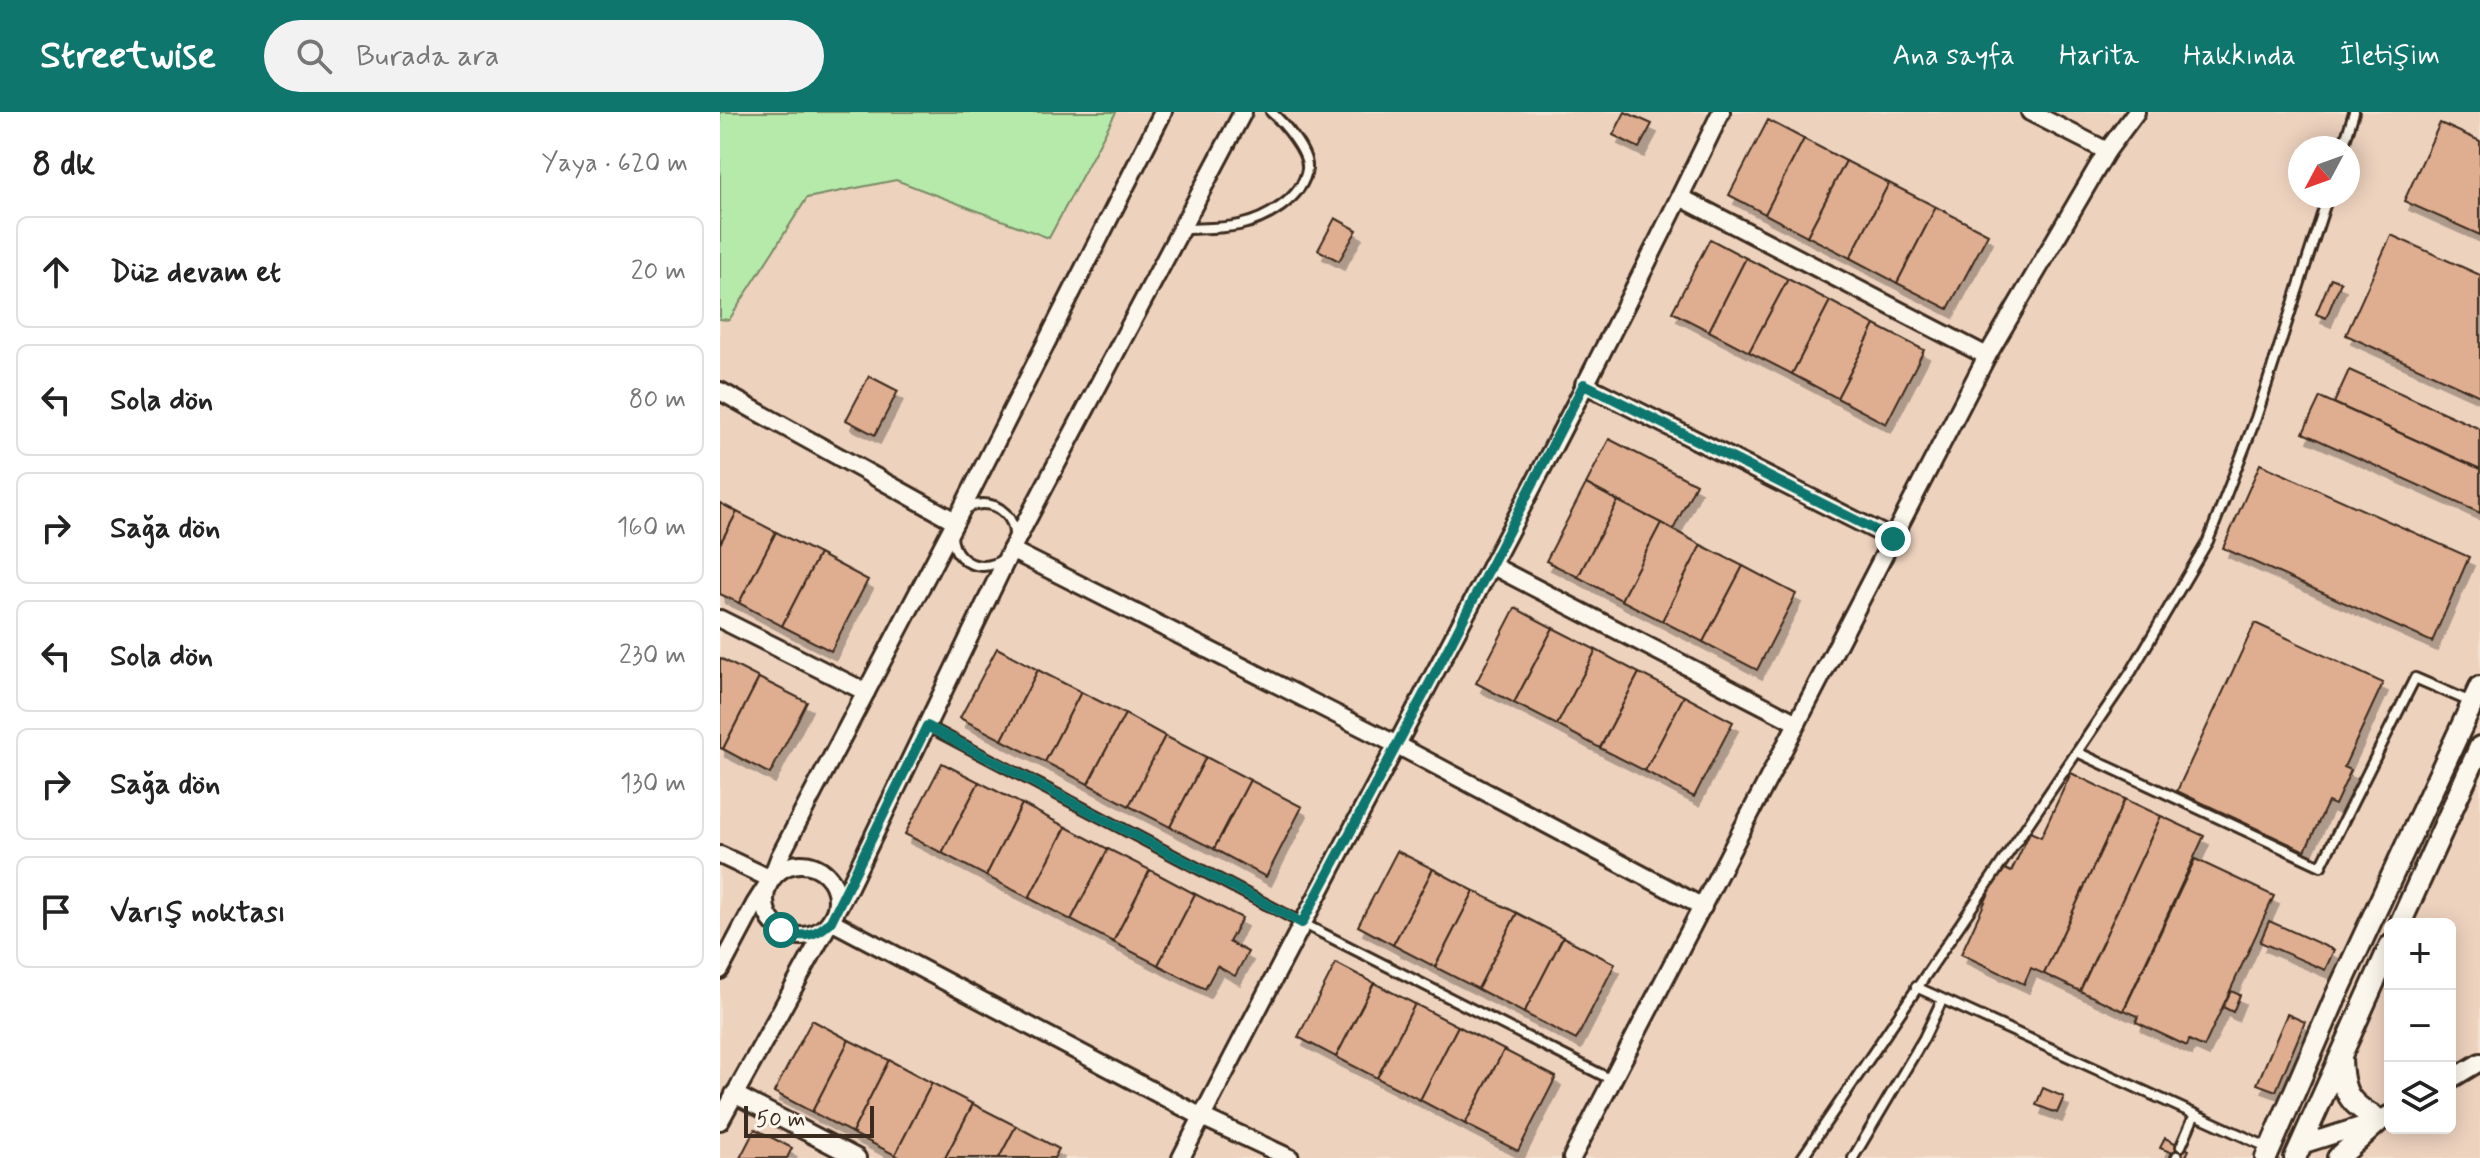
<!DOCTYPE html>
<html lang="tr">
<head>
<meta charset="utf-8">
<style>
  :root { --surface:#fff; --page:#f2f2f2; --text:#222; --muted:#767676; --line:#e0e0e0; --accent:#0f766e }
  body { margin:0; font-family:Mynerve,sans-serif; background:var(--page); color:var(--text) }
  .controls { position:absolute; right:24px; bottom:24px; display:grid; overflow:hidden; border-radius:12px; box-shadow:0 4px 20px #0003 }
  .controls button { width:72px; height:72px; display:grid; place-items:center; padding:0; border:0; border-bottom:2px solid var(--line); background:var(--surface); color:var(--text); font:40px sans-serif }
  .compass { position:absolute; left:1568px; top:24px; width:72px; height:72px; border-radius:50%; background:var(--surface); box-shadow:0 4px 20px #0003; rotate:229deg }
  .scale { position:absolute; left:24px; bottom:20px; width:130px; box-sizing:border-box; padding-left:8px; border:4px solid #3b2a1e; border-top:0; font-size:22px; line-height:28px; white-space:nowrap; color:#3b2a1e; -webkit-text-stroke:6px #fbf7ec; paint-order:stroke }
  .stop { position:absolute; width:24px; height:24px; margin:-18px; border:6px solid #0f766e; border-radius:50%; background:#fff }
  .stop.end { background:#0f766e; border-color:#fff; box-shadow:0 2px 8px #0008 }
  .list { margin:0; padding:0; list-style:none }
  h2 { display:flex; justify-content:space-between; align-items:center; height:104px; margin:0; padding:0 32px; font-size:34px }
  h2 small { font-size:26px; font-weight:400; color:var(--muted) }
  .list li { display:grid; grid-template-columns:52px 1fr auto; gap:24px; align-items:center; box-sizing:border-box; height:112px; margin:0 16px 16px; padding:0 16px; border:2px solid var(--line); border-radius:12px }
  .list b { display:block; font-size:30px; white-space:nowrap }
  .list em { font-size:26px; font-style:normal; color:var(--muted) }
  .icon { flex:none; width:44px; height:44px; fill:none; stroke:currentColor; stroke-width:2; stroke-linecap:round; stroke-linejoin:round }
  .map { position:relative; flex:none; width:1760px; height:1046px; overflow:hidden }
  header { display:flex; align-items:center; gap:48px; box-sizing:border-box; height:112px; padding:0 40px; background:var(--accent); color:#fff }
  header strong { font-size:38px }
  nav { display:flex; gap:44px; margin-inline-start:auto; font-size:28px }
  .search { width:560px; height:72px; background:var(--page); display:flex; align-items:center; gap:20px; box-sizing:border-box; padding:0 28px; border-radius:44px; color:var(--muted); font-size:30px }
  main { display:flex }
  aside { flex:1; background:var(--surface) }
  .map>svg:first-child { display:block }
</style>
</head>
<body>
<header>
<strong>Streetwise</strong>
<div class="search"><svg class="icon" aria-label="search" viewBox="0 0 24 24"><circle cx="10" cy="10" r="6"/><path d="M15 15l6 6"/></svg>Burada ara</div>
<nav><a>Ana sayfa</a><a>Harita</a><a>Hakkında</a><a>İletişim</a></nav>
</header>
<main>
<aside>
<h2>8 dk<small>Yaya · 620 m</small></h2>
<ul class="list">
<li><svg class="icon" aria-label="ahead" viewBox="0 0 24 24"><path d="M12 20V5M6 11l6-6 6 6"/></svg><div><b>Düz devam et</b></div><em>20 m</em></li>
<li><svg class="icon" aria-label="left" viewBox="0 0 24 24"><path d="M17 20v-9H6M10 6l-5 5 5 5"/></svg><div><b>Sola dön</b></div><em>80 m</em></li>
<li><svg class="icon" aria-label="right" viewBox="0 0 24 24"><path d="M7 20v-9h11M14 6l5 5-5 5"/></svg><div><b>Sağa dön</b></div><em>160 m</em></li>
<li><svg class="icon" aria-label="left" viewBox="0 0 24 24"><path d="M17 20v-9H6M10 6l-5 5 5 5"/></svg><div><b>Sola dön</b></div><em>230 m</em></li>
<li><svg class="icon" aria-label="right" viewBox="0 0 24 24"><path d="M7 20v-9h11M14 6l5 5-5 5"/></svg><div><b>Sağa dön</b></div><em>130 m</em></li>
<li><svg class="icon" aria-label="arrive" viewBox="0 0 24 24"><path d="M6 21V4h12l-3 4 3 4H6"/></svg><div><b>Varış noktası</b></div></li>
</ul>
</aside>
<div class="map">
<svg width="1760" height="1046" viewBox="0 0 1760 1046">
  <defs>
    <filter id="shadow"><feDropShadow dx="5" dy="9" stdDeviation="0" flood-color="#0004"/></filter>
  </defs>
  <rect width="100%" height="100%" fill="#f3e1d1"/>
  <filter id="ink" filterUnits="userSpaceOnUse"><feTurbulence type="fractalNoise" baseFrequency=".0125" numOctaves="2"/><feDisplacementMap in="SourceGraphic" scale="16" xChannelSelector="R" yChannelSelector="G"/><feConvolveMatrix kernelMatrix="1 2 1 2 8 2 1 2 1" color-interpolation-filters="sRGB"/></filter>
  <g filter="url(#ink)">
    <path fill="#edd2be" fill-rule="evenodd" d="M0,0H1760V1046H0ZM1580,36H1628V84H1580ZM1670,812H1730V1016H1670Z"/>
    <polygon fill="#b6eaab" stroke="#788a64" stroke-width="2" points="0,0 396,0 329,126 176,68 87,86 9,208 0,207"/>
    <g fill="#dfae91" stroke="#3b2a1e" stroke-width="2" filter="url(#shadow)">
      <polygon points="905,0 932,12 919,36 893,23"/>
      <polygon points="1048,8 1084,27 1045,102 1009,83"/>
      <polygon points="1720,11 1760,29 1760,123 1684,89"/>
      <polygon points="1084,27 1126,49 1087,124 1045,102"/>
      <polygon points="1126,49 1169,71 1130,146 1087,124"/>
      <polygon points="1169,71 1216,95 1177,171 1130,146"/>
      <polygon points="1216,95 1268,122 1228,197 1177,171"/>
      <polygon points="615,106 637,118 619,149 598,138"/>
      <polygon points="1671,123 1760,163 1760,284 1626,223"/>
      <polygon points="990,127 1026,146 989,219 952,200"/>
      <polygon points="1026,146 1068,167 1029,240 989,219"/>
      <polygon points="1611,166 1621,170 1606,206 1596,202"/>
      <polygon points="1068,167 1110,189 1072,262 1029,240"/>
      <polygon points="1110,189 1155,213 1117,286 1072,262"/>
      <polygon points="1155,213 1204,238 1166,312 1117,286"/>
      <polygon points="1629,258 1760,317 1760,357 1614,291"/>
      <polygon points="149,264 178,279 155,323 126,308"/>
      <polygon points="1600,285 1760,357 1760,401 1583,321"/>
      <polygon points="889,327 976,372 953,418 866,372"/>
      <polygon points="1540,352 1749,445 1712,530 1503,436"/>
      <polygon points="866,372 898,389 858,465 826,449"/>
      <polygon points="898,389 941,411 901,488 858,465"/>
      <polygon points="0,391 17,400 0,432"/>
      <polygon points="17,400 56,420 19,491 0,482 0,432"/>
      <polygon points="941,411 981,433 942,509 901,488"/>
      <polygon points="56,420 99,442 62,514 19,491"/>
      <polygon points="981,433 1023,454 983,530 942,509"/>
      <polygon points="99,442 148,468 111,539 62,514"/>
      <polygon points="1023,454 1076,482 1037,558 983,530"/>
      <polygon points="795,496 833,516 794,591 756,571"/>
      <polygon points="1535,511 1663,571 1624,655 1631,658 1615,693 1608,690 1585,739 1457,679"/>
      <polygon points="833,516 876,538 837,613 794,591"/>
      <polygon points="277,536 318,558 282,628 240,606"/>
      <polygon points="876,538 919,561 880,636 837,613"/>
      <polygon points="0,546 39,566 3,637 0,636"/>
      <polygon points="318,558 361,580 325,650 282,628"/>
      <polygon points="919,561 964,584 925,659 880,636"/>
      <polygon points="39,566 87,590 50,662 3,637"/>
      <polygon points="361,580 405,602 368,672 325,650"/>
      <polygon points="964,584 1013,610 974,685 925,659"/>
      <polygon points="405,602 445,624 409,694 368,672"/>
      <polygon points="445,624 486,645 450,715 409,694"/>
      <polygon points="486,645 530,668 494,737 450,715"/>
      <polygon points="222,651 259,670 222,741 185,722"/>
      <polygon points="1351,661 1405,687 1324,862 1311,856 1304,872 1241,842 1281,755 1291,760 1310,720 1321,725"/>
      <polygon points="530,668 582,695 546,765 494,737"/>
      <polygon points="259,670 302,692 266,764 222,741"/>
      <polygon points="1405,687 1441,704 1360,879 1324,862"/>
      <polygon points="302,692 346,715 309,786 266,764"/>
      <polygon points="1441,704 1484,724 1403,899 1360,879"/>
      <polygon points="346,715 388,737 351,808 309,786"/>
      <polygon points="388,737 430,758 393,830 351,808"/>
      <polygon points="677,739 713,757 673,833 638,814"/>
      <polygon points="1475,747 1554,784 1484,935 1469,928 1467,934 1416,910 1418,904 1404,898"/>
      <polygon points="713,757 754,779 715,855 673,833"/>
      <polygon points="430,758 475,782 438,853 393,830"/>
      <polygon points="754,779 797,801 758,877 715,855"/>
      <polygon points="475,782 522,806 509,830 528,840 515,864 497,854 485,877 438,853"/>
      <polygon points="797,801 843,825 804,901 758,877"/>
      <polygon points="1549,809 1614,838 1605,858 1540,830"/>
      <polygon points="843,825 895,852 856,928 804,901"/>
      <polygon points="616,851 654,871 616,945 578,925"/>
      <polygon points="654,871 695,892 657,966 616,945"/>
      <polygon points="1511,879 1520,883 1513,900 1503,895"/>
      <polygon points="695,892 738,914 700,988 657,966"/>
      <polygon points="1567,902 1585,910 1556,979 1537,972"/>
      <polygon points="92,908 129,928 92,1000 54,980"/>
      <polygon points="738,914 784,938 745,1012 700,988"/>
      <polygon points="129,928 169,948 132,1021 92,1000"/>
      <polygon points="784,938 836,965 798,1039 745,1012"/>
      <polygon points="169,948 212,971 175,1043 132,1021"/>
      <polygon points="212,971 253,992 225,1046 181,1046 175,1043"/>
      <polygon points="1323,976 1344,985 1337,1001 1316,993"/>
      <polygon points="253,992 296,1014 279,1046 225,1046"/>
      <polygon points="296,1014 339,1037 334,1046 279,1046"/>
      <polygon points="35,1017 72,1036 67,1046 20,1046"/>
      <polygon points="1445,1026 1469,1038 1465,1046 1440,1036"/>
    </g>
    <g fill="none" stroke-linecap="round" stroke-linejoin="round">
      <g stroke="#3b2a1e" stroke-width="14">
        <g id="service">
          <polyline points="1623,36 1634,0"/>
          <path d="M463,117C481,116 501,117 519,113C545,108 583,86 587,57C589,40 563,10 551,0"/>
          <circle cx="263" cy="423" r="31"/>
          <polyline points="207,614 582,811 892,968"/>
          <polyline points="1357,640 1601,754 1695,566 1753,591"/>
          <polyline points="1196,875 1549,1036"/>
          <polyline points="1461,1034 1475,1002"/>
          <polyline points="1082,1046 1411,560 1488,429 1536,306 1608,84"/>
          <polyline points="1133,1046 1204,926 1222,888"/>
          <polyline points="1456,1046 1457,1044"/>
        </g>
      </g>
      <g stroke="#3b2a1e" stroke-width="22">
        <g id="minor">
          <polyline points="1310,0 1387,39"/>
          <polyline points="960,85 1267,244"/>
          <polyline points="864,272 1173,427"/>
          <polyline points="0,279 235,409"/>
          <polyline points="291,438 677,633 983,795"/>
          <polyline points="771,453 1077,611"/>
          <polyline points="0,507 146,580"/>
          <polyline points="0,743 51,767"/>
          <circle cx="81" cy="788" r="36"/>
          <polyline points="111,809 482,1005 570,1046"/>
          <polyline points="0,858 35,792 51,767 60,744 245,391 443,0"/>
          <polyline points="1730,968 1760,950"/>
          <polyline points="14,982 137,1046"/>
          <polyline points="0,1009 129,775 291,438 523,0"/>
          <polyline points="1581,1033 1660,1008 1670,1002"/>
          <path d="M461,1046C639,696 831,354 1001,0"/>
          <polyline points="852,1046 1267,244 1387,39 1416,0"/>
        </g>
      </g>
      <g stroke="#3b2a1e" stroke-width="26">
        <g id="tertiary">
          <polyline points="1680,812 1760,635"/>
          <polyline points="1546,1046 1616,884 1760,575"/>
          <polyline points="1575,1046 1670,834"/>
          <path d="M1618,1046L1660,1008C1629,992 1622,982 1621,946"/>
        </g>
      </g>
      <use href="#service" stroke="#fbf7ec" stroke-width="8"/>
      <use href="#minor" stroke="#fbf7ec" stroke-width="16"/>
      <use href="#tertiary" stroke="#fbf7ec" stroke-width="20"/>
    </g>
  </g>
  <g fill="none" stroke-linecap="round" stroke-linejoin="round" filter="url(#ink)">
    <path stroke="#0f766e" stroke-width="10" d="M61,818C80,827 96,825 111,809L207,614L582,811L731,531L864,272L1173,427"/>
  </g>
</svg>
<div class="controls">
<button>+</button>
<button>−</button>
<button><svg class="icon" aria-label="layers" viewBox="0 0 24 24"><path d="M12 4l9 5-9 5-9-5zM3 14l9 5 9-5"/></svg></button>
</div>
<svg class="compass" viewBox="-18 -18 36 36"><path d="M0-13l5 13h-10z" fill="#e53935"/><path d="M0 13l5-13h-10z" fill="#767676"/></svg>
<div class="scale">50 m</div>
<div class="stop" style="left:61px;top:818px"></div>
<div class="stop end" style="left:1173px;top:427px"></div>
</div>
</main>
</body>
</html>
